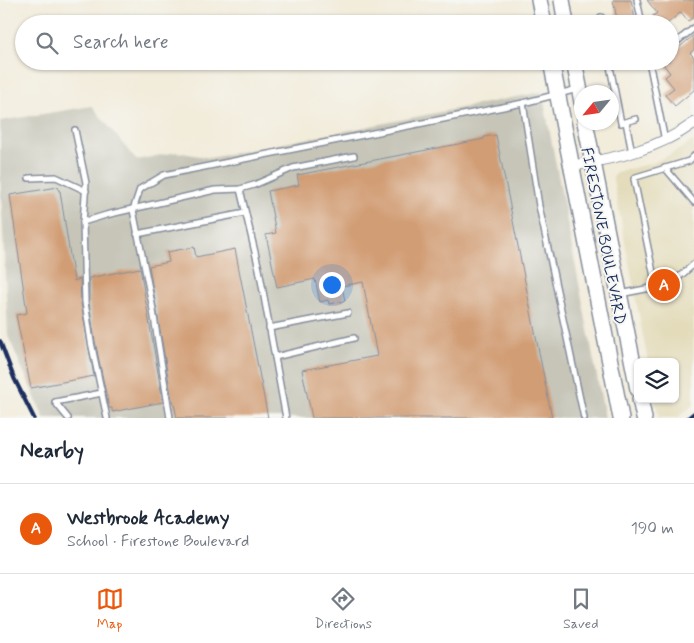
<!DOCTYPE html>
<html lang="en">
<head>
<meta charset="utf-8">
<style>
  :root { --surface:#fff; --page:#f2f2f3; --text:#1f2937; --muted:#747a83; --line:#e0e1e3; --accent:#ea580c }
  body { margin:0; font-family:Mynerve,sans-serif; background:var(--page); color:var(--text) }
  .controls { position:absolute; right:15px; bottom:15px; display:grid; overflow:hidden; border-radius:8px; box-shadow:0 1px 4px #0004 }
  .controls button { width:45px; height:45px; display:grid; place-items:center; padding:0; border:0; border-bottom:1px solid var(--line); background:var(--surface); color:var(--text); font:25px sans-serif }
  .compass { position:absolute; left:574px; top:85px; width:45px; height:45px; border-radius:50%; background:var(--surface); box-shadow:0 1px 4px #0004; rotate:241deg }
  .you { position:absolute; left:331px; top:284px; width:18px; height:18px; margin:-12px; border:4px solid #fff; border-radius:50%; background:#1a73e8; box-shadow:0 0 0 8px #1a73e833 }
  .badge { display:grid; place-items:center; width:32px; height:32px; border-radius:50%; background:var(--accent); color:#fff; font-size:16px; font-weight:700 }
  .pin { position:absolute; translate:-50% -50%; border:2px solid #fff; box-shadow:0 1px 5px #0006 }
  .list { margin:0; padding:0; list-style:none }
  h2 { display:flex; justify-content:space-between; align-items:center; height:65px; margin:0; padding:0 20px; font-size:21px }
  h2 small { font-size:16px; font-weight:400; color:var(--muted) }
  .list li { display:grid; grid-template-columns:32px 1fr auto; gap:15px; align-items:center; box-sizing:border-box; height:90px; padding:0 20px; border-top:1px solid var(--line) }
  .list b { display:block; font-size:19px; white-space:nowrap }
  .list p { margin:0; font-size:16px; white-space:nowrap; color:var(--muted) }
  .list em { font-size:16px; font-style:normal; color:var(--muted) }
  .icon { flex:none; width:28px; height:28px; fill:none; stroke:currentColor; stroke-width:2; stroke-linecap:round; stroke-linejoin:round }
  .map { position:relative; flex:none; width:694px; height:418px; overflow:hidden }
  .search { position:absolute; background:var(--surface); box-shadow:0 1px 4px #0004; left:15px; right:15px; top:15px; height:55px; display:flex; align-items:center; gap:12px; box-sizing:border-box; padding:0 18px; border-radius:28px; color:var(--muted); font-size:19px }
  .sheet { height:155px; background:var(--surface) }
  nav { display:flex; justify-content:space-around; align-items:center; box-sizing:border-box; height:70px; border-top:1px solid var(--line); background:var(--surface); font-size:14px; color:var(--muted) }
  nav a { display:grid; justify-items:center; gap:2px }
  nav .on { color:var(--accent) }
  .map>svg:first-child { display:block }
</style>
</head>
<body>
<div class="map">
<svg width="694" height="418" viewBox="0 0 694 418">
  <rect width="100%" height="100%" fill="#f6f6f2"/>
  <filter id="ink" filterUnits="userSpaceOnUse"><feTurbulence type="fractalNoise" baseFrequency=".02" numOctaves="2"/><feDisplacementMap in="SourceGraphic" scale="10" xChannelSelector="R" yChannelSelector="G"/><feConvolveMatrix kernelMatrix="1 2 1 2 8 2 1 2 1" color-interpolation-filters="sRGB"/></filter>
  <filter id="wash" filterUnits="userSpaceOnUse"><feTurbulence type="fractalNoise" baseFrequency=".0096" numOctaves="4" result="noise"/><feDisplacementMap in="SourceGraphic" scale="20" xChannelSelector="R" yChannelSelector="G"/><feGaussianBlur stdDeviation="1.12" result="paint"/><feColorMatrix in="noise" values="0 0 0 0 0 0 0 0 0 0 0 0 0 0 0 0 0 1.4 0 .05"/><feComposite in="paint" operator="in"/></filter>
  <g filter="url(#wash)">
    <rect width="100%" height="100%" fill="#f2ecdb"/>
    <polygon fill="#e3dbba" points="694,140 694,404 677,418 659,418 655,399 675,399 675,362 648,362 613,179 614,175 618,172 653,163 677,151"/>
    <polygon fill="#c6c5b8" points="542,92 605,418 44,418 8,336 0,174 0,121 92,106 136,160 177,152 210,158"/>
    <g id="blocks">
      <g fill="#d19d74">
        <polygon points="613,0 631,0 636,24 618,24"/>
        <polygon points="647,0 694,0 694,17 688,21 681,12 667,24 657,24 652,17 657,13"/>
        <polygon points="694,35 694,50 690,53 694,57 694,90 675,106 665,95 674,88 665,77 670,73 661,61 670,61 670,55"/>
        <polygon points="496,135 552,418 312,418 302,370 377,356 363,282 342,286 345,301 329,304 328,300 320,302 315,279 277,287 266,235 276,233 268,191 299,185 297,175 484,139 484,137"/>
        <polygon points="58,187 59,191 60,191 74,281 80,279 81,303 94,376 31,388 16,315 27,313 10,195"/>
        <polygon points="194,247 196,257 235,249 268,418 177,418 173,400 172,400 149,266 169,262 167,252"/>
        <polygon points="140,268 163,402 112,412 112,408 109,408 95,341 89,302 89,278"/>
      </g>
    </g>
  </g>
  <g filter="url(#ink)">
    <use href="#blocks" fill-opacity="0" stroke="#868e9c" stroke-width="1"/>
    <g fill="none" stroke-linecap="round" stroke-linejoin="round">
      <g stroke="#868e9c" stroke-width="8">
        <g id="lane">
          <polyline points="637,0 642,24"/>
          <polyline points="601,17 602,24"/>
          <polyline points="670,47 694,28"/>
          <polyline points="609,61 621,123 636,119"/>
          <polyline points="649,61 665,141"/>
          <polyline points="523,103 539,206 584,418"/>
          <polyline points="626,122 632,153"/>
          <polyline points="75,130 86,183 83,222"/>
          <polyline points="665,168 694,202"/>
          <polyline points="29,178 56,177 86,191"/>
          <polyline points="240,189 259,269 286,418"/>
          <polyline points="137,234 245,213"/>
          <polyline points="656,287 634,179 636,177 689,161 694,156"/>
          <polyline points="620,294 671,284 694,264"/>
          <polyline points="269,328 348,313"/>
          <polyline points="275,357 354,338"/>
          <polyline points="68,418 55,402 102,393"/>
          <polyline points="107,418 91,342 85,302 83,222 106,215 215,190 240,189 254,185 293,168 354,156"/>
          <polyline points="170,418 152,304 133,210 140,189 164,175 523,103 578,89"/>
        </g>
      </g>
      <g stroke="#868e9c" stroke-width="12">
        <path id="street" d="M571,166C615,158 657,150 694,123"/>
      </g>
      <g stroke="#868e9c" stroke-width="18">
        <g id="primary">
          <polyline points="539,0 544,24"/>
          <polyline points="562,0 566,24"/>
          <polyline points="551,61 621,418"/>
          <polyline points="574,61 582,102"/>
          <polyline points="585,122 638,389"/>
          <polyline points="640,399 644,418"/>
        </g>
      </g>
      <use href="#lane" stroke="#fff" stroke-width="5"/>
      <use href="#street" stroke="#fff" stroke-width="10"/>
      <use href="#primary" stroke="#fff" stroke-width="15"/>
      <g stroke="#1b2f5e" stroke-width="4">
        <polyline points="0,341 14,378 34,418"/>
        <polyline points="688,418 694,413"/>
      </g>
    </g>
  </g>
  <g text-anchor="middle" dominant-baseline="central" stroke-width="4" stroke-linejoin="round" paint-order="stroke">
    <g font-size="16" fill="#1b2f5e" stroke="#f6f6f2">
      <text transform="translate(603 236) rotate(79)">FIRESTONE BOULEVARD</text>
    </g>
  </g>
</svg>
<div class="controls">
<button><svg class="icon" aria-label="layers" viewBox="0 0 24 24"><path d="M12 4l9 5-9 5-9-5zM3 14l9 5 9-5"/></svg></button>
</div>
<svg class="compass" viewBox="-18 -18 36 36"><path d="M0-13l5 13h-10z" fill="#e53935"/><path d="M0 13l5-13h-10z" fill="#747a83"/></svg>
<div class="you"></div>
<div class="pin badge" style="left:664px;top:285px">A</div>
<div class="search"><svg class="icon" aria-label="search" viewBox="0 0 24 24"><circle cx="10" cy="10" r="6"/><path d="M15 15l6 6"/></svg>Search here</div>
</div>
<section class="sheet">
<h2>Nearby<small></small></h2>
<ul class="list">
<li><span class="badge">A</span><div><b>Westbrook Academy</b><p>School · Firestone Boulevard</p></div><em>190 m</em></li>
</ul>
</section>
<nav>
<a class="on"><svg class="icon" aria-label="map" viewBox="0 0 24 24"><path d="M3 6l6-2 6 2 6-2v14l-6 2-6-2-6 2zM9 4v14M15 6v14"/></svg>Map</a>
<a><svg class="icon" aria-label="directions" viewBox="0 0 24 24"><path d="M12 3l9 9-9 9-9-9zM9 14v-3h6M13 9l2 2-2 2"/></svg>Directions</a>
<a><svg class="icon" aria-label="saved" viewBox="0 0 24 24"><path d="M7 4h10v16l-5-4-5 4z"/></svg>Saved</a>
</nav>
</body>
</html>
